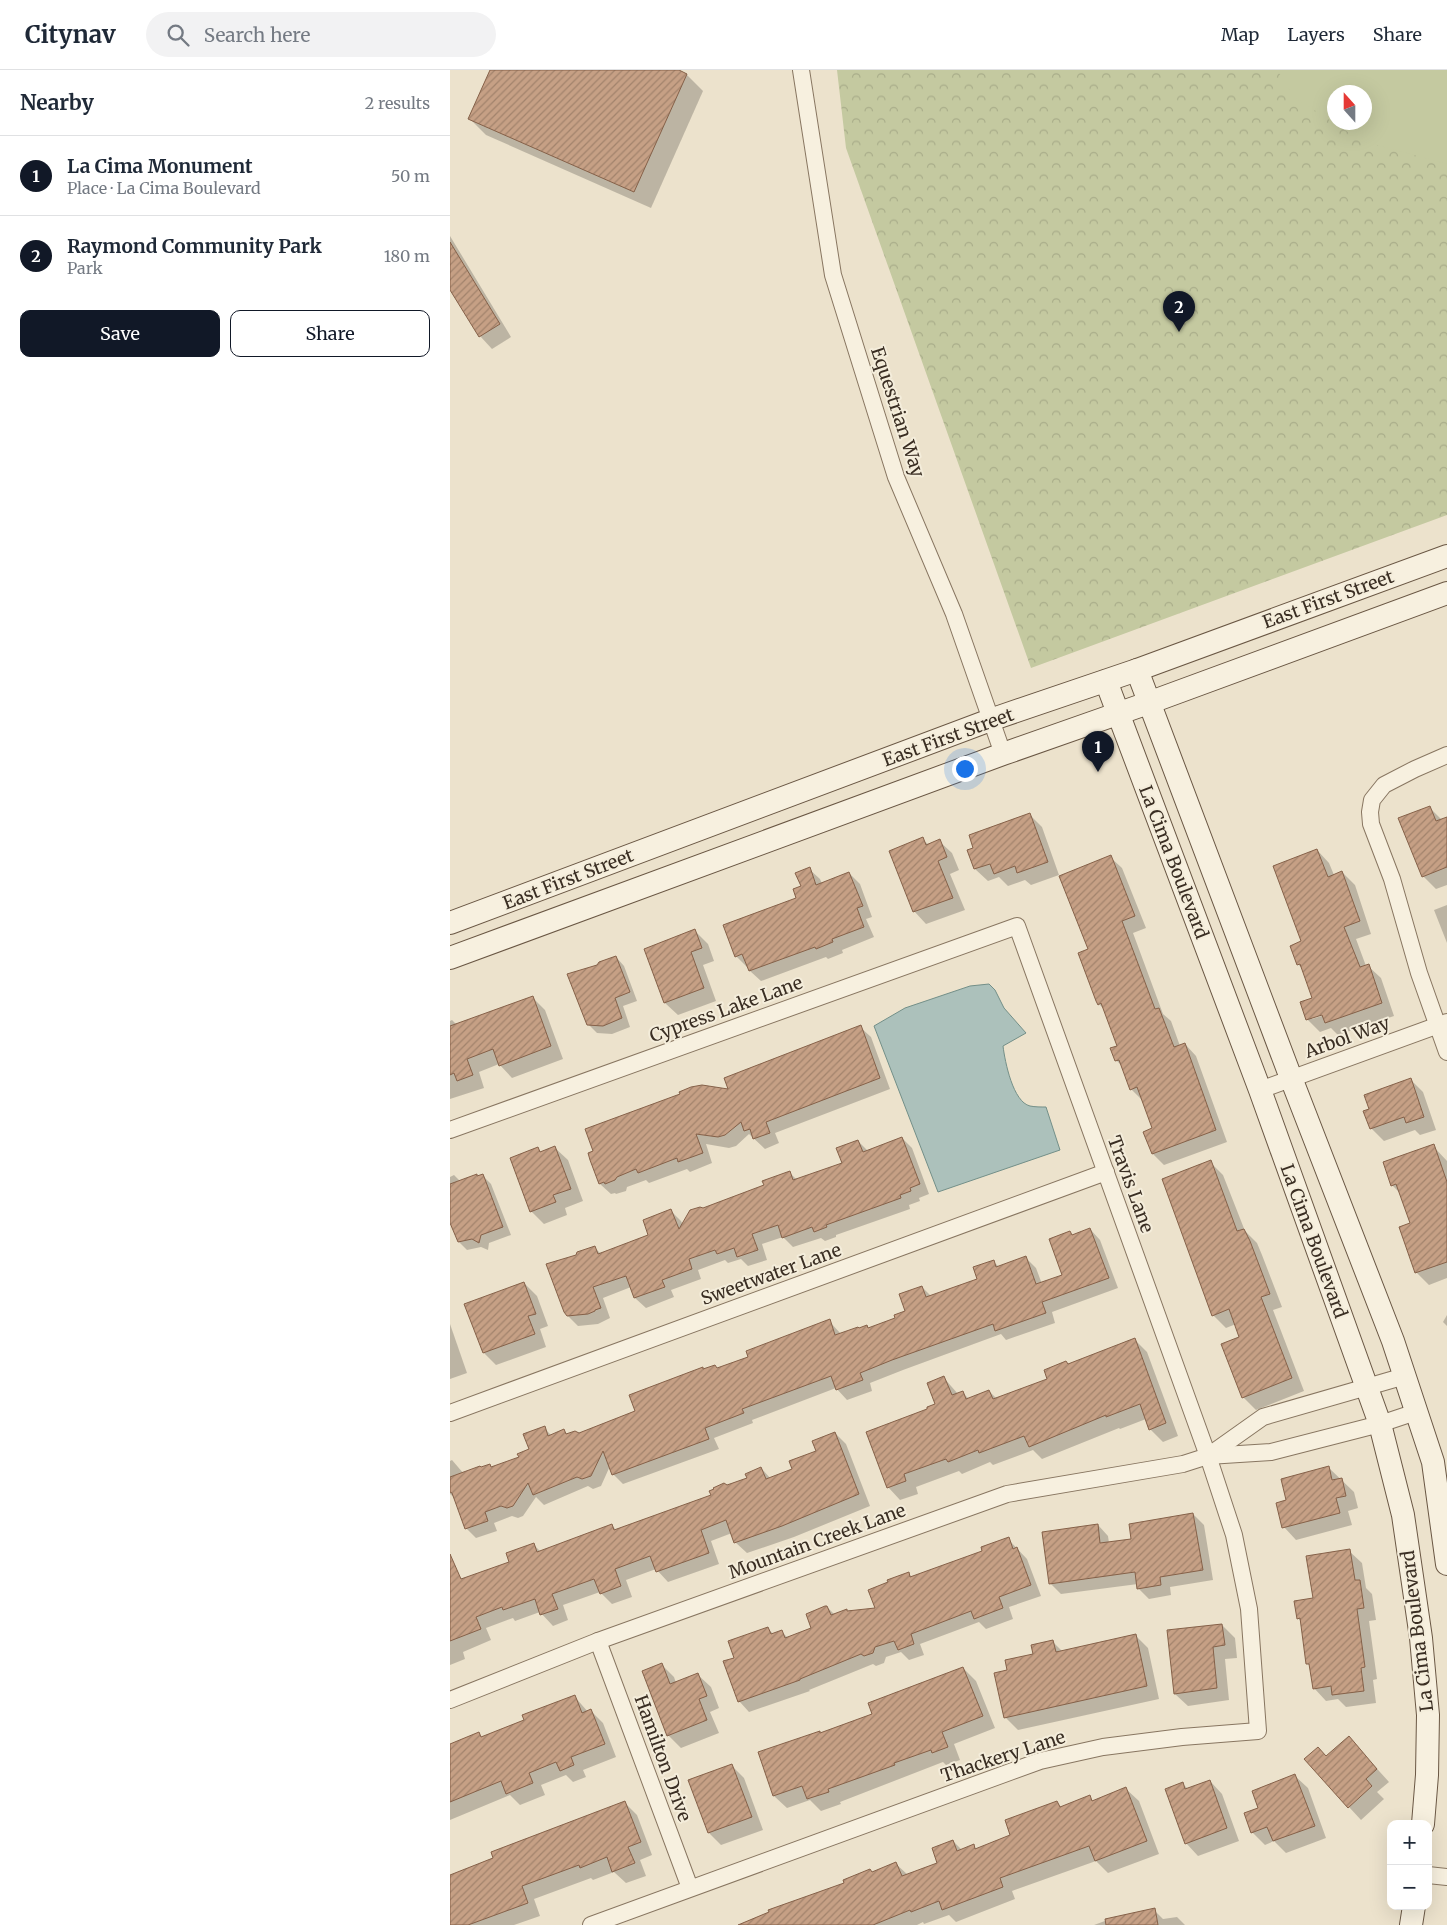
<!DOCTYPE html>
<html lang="en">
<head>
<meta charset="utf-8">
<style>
  :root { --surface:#fff; --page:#f2f2f3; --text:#1f2937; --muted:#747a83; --line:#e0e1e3; --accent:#111827 }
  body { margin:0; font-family:Merriweather,serif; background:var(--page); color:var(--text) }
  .controls { position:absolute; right:15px; bottom:15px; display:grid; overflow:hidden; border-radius:10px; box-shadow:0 5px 20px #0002 }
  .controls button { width:45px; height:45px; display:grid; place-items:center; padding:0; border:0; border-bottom:1px solid var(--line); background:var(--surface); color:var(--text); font:25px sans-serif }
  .compass { position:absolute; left:877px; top:15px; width:45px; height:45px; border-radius:50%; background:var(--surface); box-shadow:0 5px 20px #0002; rotate:339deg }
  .you { position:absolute; left:514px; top:698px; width:18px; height:18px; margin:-12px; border:4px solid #fff; border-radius:50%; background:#1a73e8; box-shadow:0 0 0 8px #1a73e833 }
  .badge { display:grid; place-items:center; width:32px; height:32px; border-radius:50%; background:var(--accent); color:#fff; font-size:16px; font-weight:700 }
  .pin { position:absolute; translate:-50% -41px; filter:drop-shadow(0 1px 2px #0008) }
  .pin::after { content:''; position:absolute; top:26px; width:18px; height:15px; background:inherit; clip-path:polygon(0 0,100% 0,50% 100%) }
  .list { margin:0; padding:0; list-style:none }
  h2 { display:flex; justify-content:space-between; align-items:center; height:65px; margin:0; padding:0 20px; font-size:21px }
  h2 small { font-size:16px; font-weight:400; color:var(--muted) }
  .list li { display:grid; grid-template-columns:32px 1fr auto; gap:15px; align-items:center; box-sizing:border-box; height:80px; padding:0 20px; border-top:1px solid var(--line) }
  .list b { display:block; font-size:19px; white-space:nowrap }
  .list p { margin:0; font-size:16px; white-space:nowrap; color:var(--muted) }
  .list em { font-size:16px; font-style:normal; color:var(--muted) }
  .actions { display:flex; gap:10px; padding:15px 20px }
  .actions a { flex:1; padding:11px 0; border:1px solid var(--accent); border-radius:10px; text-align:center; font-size:18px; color:var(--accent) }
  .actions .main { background:var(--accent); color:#fff }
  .icon { flex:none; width:28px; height:28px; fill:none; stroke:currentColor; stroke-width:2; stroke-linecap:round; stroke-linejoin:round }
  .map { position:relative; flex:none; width:997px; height:1855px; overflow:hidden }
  header { display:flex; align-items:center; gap:30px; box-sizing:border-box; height:70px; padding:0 25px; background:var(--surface); border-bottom:1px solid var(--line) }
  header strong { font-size:24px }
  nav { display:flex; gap:28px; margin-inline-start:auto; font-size:18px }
  .search { width:350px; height:45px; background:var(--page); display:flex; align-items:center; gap:12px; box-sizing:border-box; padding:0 18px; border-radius:28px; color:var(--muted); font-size:19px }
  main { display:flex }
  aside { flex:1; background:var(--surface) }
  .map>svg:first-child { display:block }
</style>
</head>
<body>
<header>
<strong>Citynav</strong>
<div class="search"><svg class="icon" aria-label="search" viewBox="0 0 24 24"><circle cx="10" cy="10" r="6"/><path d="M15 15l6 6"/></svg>Search here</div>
<nav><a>Map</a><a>Layers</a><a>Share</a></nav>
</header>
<main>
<aside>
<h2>Nearby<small>2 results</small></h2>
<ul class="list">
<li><span class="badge">1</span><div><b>La Cima Monument</b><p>Place · La Cima Boulevard</p></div><em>50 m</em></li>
<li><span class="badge">2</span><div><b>Raymond Community Park</b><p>Park</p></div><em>180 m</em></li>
</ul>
<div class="actions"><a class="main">Save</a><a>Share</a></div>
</aside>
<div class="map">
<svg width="997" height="1855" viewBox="0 0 997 1855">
  <defs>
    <pattern id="forest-crowns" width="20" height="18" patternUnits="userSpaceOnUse" patternTransform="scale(1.25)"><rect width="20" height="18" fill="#c4c9a0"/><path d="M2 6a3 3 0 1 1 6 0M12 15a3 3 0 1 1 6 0" fill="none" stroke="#a9ad8a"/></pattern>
    <pattern id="building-hatch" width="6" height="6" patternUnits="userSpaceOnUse" patternTransform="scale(1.25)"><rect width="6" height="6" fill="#c6a085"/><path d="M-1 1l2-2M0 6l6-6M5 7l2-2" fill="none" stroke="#a2836c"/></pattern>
  </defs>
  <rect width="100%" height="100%" fill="#ece2cc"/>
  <path fill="url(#forest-crowns)" fill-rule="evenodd" d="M387,0H997V445L581,598L396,78ZM884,22H914V52H884Z"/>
  <path fill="#c4c9a0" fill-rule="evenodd" d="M827,0H997V94L912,71L844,27ZM884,22H914V52H884Z"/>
  <path fill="#acc1bb" stroke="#738f88" d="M539,914L545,920L554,938L576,963L553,976C555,992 563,1032 580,1036C585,1037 591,1037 596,1037L610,1080L488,1122L424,956L455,938L520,916Z"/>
  <g fill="#0003" fill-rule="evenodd">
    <polygon points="41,0 226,0 237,5 253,21 201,138 36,65 19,48"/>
    <polygon points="0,166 61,267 42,279 30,266 0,218"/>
    <polygon points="979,737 992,750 997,748 997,815 986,819 973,806"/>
    <polygon points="579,744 592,757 609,805 581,815 575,810 558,816 549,807 538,811 525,799 519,781"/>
    <polygon points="472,769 479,775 489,771 502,783 509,800 500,804 515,840 476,854 464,841"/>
    <path d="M867,780L879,793L884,805L892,802L905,815L921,864L906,869L916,896H918L931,908L944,946L888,965L881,958L870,962L857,949L864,928L853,900L848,894ZM878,944L862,949V947Z"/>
    <polygon points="660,787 672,798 696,858 683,863 713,944 721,951 730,976 735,974 746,986 777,1072 714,1095 703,1084 703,1059 693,1031 681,1019 674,998 666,990 668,977 655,940 649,934 639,880"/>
    <polygon points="359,799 370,809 372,814 399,803 410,814 422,847 416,849 424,867 392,880 393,883 378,889 376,887 311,911 300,901 298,896 297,897 286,886 348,829"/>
    <polygon points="997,835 997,873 984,840"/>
    <polygon points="245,861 258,874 264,891 253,895 266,931 228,945 215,933"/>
    <polygon points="166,887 174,896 187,931 173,936 180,957 162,964 147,963 139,955 148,896"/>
    <polygon points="83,928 95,940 113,989 62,1008 49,994 29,1002 34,1018 0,1029 0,951 2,950 7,955"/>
    <polygon points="410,957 421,967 440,1019 325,1063 329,1073 315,1079 299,1064 286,1076 279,1078 256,1074 262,1093 240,1102 237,1099 199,1113 196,1110 177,1117 176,1121 166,1124 165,1123 161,1124 150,1114 141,1089"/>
    <polygon points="960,1009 973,1022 986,1060 970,1065 965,1060 934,1071 921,1058 920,1040"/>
    <polygon points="452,1068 462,1078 479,1124 469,1128 470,1131 459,1135 460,1139 386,1165 386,1167 375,1171 371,1168 343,1177 333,1167 312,1174 317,1190 298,1196 291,1189 278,1193 275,1190 248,1200 251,1209 221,1220 224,1227 196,1238 185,1228 181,1217 153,1228 160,1248 148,1254 128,1256 118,1246 127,1186 144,1177 151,1184 200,1165 221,1141 231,1151 233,1155 253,1140 315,1116 339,1102 347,1110 393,1094 408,1071 418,1081"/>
    <polygon points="983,1076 997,1091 997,1208 979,1215 966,1202 961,1154 951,1124 942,1115"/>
    <polygon points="105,1078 118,1090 133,1131 115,1138 117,1145 94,1154 81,1141 88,1079 92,1083"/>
    <polygon points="760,1092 773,1105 795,1161 807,1173 812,1185 832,1237 823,1240 854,1321 806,1340 793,1327 791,1268 786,1254 776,1258 763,1245"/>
    <polygon points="4,1105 11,1112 33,1106 41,1114 61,1165 39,1173 38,1180 31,1177 17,1180 9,1172 0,1149 0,1107"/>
    <polygon points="640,1159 650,1170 668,1218 602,1242 605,1253 556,1270 551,1264 453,1300 420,1313 422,1321 397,1330 386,1318 302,1350 303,1353 264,1368 269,1379 173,1414 163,1404 160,1396 151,1416 143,1419 138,1416 94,1435 86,1427 73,1446 68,1448 62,1446 44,1453 47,1461 26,1468 16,1458 6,1429 0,1424 0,1391 2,1390 14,1404 40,1395 42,1398 70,1388 80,1380 94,1358 102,1366 114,1361 118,1365 129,1364 187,1341 254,1300 268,1299 300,1288 379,1251 391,1264 417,1256 419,1259 447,1249 456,1241 472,1217 482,1227 528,1210 543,1191 549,1197 576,1188 586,1198 592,1214 614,1206 620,1163 623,1166"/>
    <polygon points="74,1213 87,1226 98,1256 90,1259 96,1277 46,1295 34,1283"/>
    <polygon points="997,1245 997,1256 993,1252"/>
    <polygon points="0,1254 17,1303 0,1309"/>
    <polygon points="685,1270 697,1282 728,1366 713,1372 700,1359 696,1349 670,1359 669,1358 592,1389 583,1380 543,1395 540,1392 512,1404 509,1401 466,1417 468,1424 450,1430 438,1417 479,1340 487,1334 494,1308 508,1324 512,1322 519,1329 539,1321 547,1329 599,1309 619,1295"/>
    <polygon points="385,1363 396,1374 420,1436 344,1467 297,1483 285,1472 282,1463 261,1471 269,1494 218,1512 206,1499 176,1510 182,1527 162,1534 150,1522 113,1535 118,1550 103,1556 90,1542 65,1551 63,1548 36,1558 41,1570 13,1582 15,1589 0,1595 0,1508 8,1505 13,1510 60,1492 84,1475 91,1482 162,1455 166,1460 262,1426 277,1417 298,1408 311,1398 321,1409 344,1400 368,1381"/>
    <polygon points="879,1398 904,1422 908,1438 898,1441 902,1455 846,1470 834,1457 838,1431"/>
    <polygon points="743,1444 754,1455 763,1510 720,1517 721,1525 699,1529 689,1519 688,1514 611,1524 600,1513 648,1455 658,1466 659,1473 683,1470"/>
    <polygon points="558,1469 577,1489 591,1526 559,1537 563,1549 536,1559 529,1552 470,1574 474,1585 459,1590 451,1582 436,1587 434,1593 426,1596 423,1594 359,1620 360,1621 299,1642 289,1631 286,1588 318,1558 324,1565 332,1562 338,1568 362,1559 377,1537 385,1545 426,1539 458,1503 462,1507 534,1482"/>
    <polygon points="899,1481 912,1493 916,1518 922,1524 926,1550 919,1551 927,1609 923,1610 926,1633 896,1637 888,1629 876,1631 864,1618 861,1597 858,1593 852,1553 848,1548"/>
    <polygon points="772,1555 785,1568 787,1588 775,1589 779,1630 738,1636 725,1624"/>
    <polygon points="686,1566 698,1578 709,1629 568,1660 555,1647 559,1601 602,1571 613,1582"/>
    <polygon points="212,1595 224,1607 226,1613 248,1605 261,1617 269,1638 260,1642 269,1663 231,1678 218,1665"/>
    <polygon points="513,1598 526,1611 545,1658 504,1674 510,1690 496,1695 493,1692 390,1732 391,1734 371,1741 360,1730 337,1738 324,1726 369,1662 371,1664 424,1645"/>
    <polygon points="125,1627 138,1642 141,1641 153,1653 166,1687 133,1700 136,1707 123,1712 116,1705 91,1715 95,1725 70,1735 60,1725 0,1750 0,1675 28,1664 33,1668 76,1651"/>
    <polygon points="911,1681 939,1712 927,1722 934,1729 911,1750 899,1737 877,1687"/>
    <polygon points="282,1696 294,1708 313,1760 271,1775 259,1763"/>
    <polygon points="845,1706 858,1718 876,1768 836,1783 824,1771 815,1775 802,1762 810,1739"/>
    <polygon points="760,1711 772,1724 789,1771 748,1786 736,1773 733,1714 738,1719"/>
    <polygon points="676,1719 689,1731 709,1784 658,1803 646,1791 562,1821 565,1829 506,1852 499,1845 474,1854 473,1852 467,1855 289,1855 446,1794 458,1805 489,1793 503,1771 512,1780 523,1776 527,1779 562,1766 607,1732 612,1738 639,1727 644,1732"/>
    <polygon points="174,1732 187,1745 202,1785 190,1790 196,1806 176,1813 164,1802 143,1810 141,1808 84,1829 90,1846 64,1855 0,1855 0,1806"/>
    <polygon points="704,1840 713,1849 727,1847 735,1855 644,1855 663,1848"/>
  </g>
  <g fill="url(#building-hatch)" stroke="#856149">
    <polygon points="40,0 229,0 237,4 184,122 18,49"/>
    <polygon points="0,172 50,254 29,267 0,220"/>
    <polygon points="980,736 986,751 997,747 997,797 972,807 948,748"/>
    <polygon points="580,743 598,792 567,803 565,796 544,804 540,794 524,799 517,780 523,778 519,765"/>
    <polygon points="473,767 476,775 490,769 497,787 488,791 503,828 463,842 439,781"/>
    <polygon points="867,779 878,807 892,801 910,851 894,857 910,897 919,894 932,933 875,953 872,945 856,950 850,932 862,928 850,894 847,895 840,876 851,871 823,796"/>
    <polygon points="661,785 685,846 672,851 705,939 709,938 724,977 735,973 766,1060 702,1084 693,1062 702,1058 687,1017 680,1020 669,990 665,991 660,978 667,976 651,933 648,935 646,931 628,883 638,879 609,806"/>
    <polygon points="360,797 366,815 399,802 413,836 407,838 414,857 382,869 383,872 366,879 365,877 299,901 292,884 285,887 273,855 346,828 343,819 351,816 345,803"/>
    <polygon points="245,859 252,878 241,882 254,918 214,933 194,879"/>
    <polygon points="166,886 180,922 165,928 172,948 153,956 137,955 117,904 147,895 149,892"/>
    <polygon points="83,926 101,976 49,996 43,979 17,989 23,1005 7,1011 4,1003 0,1005 0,956"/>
    <polygon points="411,955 430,1008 316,1052 320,1063 303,1069 300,1059 294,1061 291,1052 275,1065 268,1067 246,1064 253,1083 228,1092 227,1088 188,1103 186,1099 167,1107 165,1110 155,1114 154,1112 149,1114 140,1090 138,1083 143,1081 135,1059 230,1024 229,1022 241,1017 252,1015 278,1019 274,1008"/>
    <polygon points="961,1008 974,1047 956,1053 954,1047 920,1059 913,1041 919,1039 914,1025"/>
    <polygon points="452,1067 470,1114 460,1118 461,1121 450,1125 451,1128 376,1155 377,1157 364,1162 362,1157 332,1168 328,1155 302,1164 308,1180 287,1187 284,1178 267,1184 265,1180 239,1189 242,1199 212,1210 215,1217 184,1228 176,1206 143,1217 151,1238 145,1240 145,1241 138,1244 117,1246 114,1242 96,1194 126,1185 127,1182 145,1176 148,1184 198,1165 193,1150 221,1139 229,1159 240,1140 250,1137 253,1138 314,1115 312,1111 340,1101 343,1110 392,1093 386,1078 408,1070 413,1082"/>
    <polygon points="984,1074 997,1112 997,1192 965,1203 949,1157 960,1153 946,1114 941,1116 933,1092"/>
    <polygon points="105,1076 121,1119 103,1125 106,1132 80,1142 60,1088 88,1077 90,1082"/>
    <polygon points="761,1090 787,1161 794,1159 800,1171 820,1224 811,1227 842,1308 792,1328 771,1274 789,1267 779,1239 762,1246 712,1109"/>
    <polygon points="27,1104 27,1106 33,1104 53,1157 31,1165 29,1173 22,1169 8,1172 0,1153 0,1114"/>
    <polygon points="640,1158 659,1208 592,1232 596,1243 545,1261 543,1254 442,1290 410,1303 413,1310 386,1320 381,1306 292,1339 294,1343 255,1358 259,1369 162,1405 153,1381 141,1406 132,1409 127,1407 83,1425 78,1413 63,1436 57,1438 51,1436 35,1442 38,1451 15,1459 2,1423 0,1422 0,1407 30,1396 31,1397 40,1394 41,1397 69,1387 67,1384 79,1379 73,1364 95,1356 98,1366 114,1359 116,1364 125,1361 129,1363 185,1341 179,1325 253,1297 253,1299 265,1295 267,1298 298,1287 296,1281 380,1249 385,1265 408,1257 409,1258 417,1255 418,1258 445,1248 444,1245 455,1241 449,1224 472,1216 476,1227 527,1209 523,1197 544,1190 546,1197 576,1186 586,1214 612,1205 599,1169 620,1161 622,1165"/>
    <polygon points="74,1212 86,1244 78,1246 85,1264 33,1283 14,1234"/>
    <polygon points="685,1268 716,1353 699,1360 690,1334 656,1347 656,1345 579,1377 574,1366 529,1383 528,1380 498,1392 496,1389 454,1404 456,1411 437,1418 416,1362 477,1339 477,1337 485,1334 477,1313 494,1306 502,1325 513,1321 516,1329 539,1320 543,1329 597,1309 594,1300 616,1291 618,1294"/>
    <polygon points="385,1362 409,1424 332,1456 284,1473 276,1450 251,1460 259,1483 206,1502 200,1486 165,1499 171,1516 150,1524 144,1509 102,1524 108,1539 90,1545 85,1529 53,1540 52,1537 26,1547 31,1559 0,1571 0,1484 11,1509 59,1492 56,1483 84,1473 87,1482 162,1454 164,1460 261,1425 259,1421 264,1419 263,1418 274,1413 277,1415 297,1408 295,1404 311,1397 316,1409 342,1399 339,1391 366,1381 362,1371"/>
    <polygon points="879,1396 882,1410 892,1408 896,1426 886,1428 890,1443 832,1458 826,1433 836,1430 831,1409"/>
    <polygon points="743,1443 753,1500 710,1507 711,1515 687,1519 685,1502 599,1514 592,1462 648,1454 650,1473 681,1469 679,1454"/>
    <polygon points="559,1467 563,1479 567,1477 581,1515 549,1527 553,1538 524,1549 521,1541 461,1564 464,1574 448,1580 444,1571 425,1577 423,1583 414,1586 411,1584 350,1609 350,1610 288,1632 273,1591 284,1588 278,1571 318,1557 321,1564 332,1560 335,1568 361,1558 356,1544 375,1536 377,1536 381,1545 397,1539 397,1541 425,1538 418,1520 438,1512 437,1510 459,1502 460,1507 532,1481 531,1477"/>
    <polygon points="900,1479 905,1510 910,1510 914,1538 907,1539 915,1597 911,1598 914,1621 882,1625 881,1616 863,1619 859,1594 856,1594 850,1548 847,1549 844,1531 863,1528 856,1486"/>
    <polygon points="772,1554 775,1575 763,1577 767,1618 724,1624 717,1560"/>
    <polygon points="686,1564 697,1616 554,1648 544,1603 557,1600 555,1590 583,1584 581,1575 603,1570 606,1582"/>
    <polygon points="212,1593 220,1614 248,1603 257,1626 249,1629 257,1650 217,1666 192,1601"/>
    <polygon points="513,1597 533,1646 492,1662 498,1677 482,1683 481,1680 444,1693 445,1695 378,1719 379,1722 357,1729 352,1716 323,1726 308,1682 370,1661 370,1663 422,1644 418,1633"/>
    <polygon points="125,1625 132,1643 141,1639 155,1674 121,1687 124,1695 110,1701 106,1692 79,1703 83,1713 56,1724 51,1711 0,1732 0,1674 29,1662 31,1667 74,1650 72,1645"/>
    <polygon points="899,1666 927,1699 916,1709 922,1716 898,1738 854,1689 868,1677 876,1686"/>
    <polygon points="282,1694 302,1747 258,1763 238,1710"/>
    <polygon points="845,1704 865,1756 823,1771 817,1757 801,1763 794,1743 808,1738 802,1721"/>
    <polygon points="760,1710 777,1758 735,1774 715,1719 733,1712 735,1719"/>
    <polygon points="676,1717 697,1771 645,1791 639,1776 550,1808 553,1817 492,1840 489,1831 461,1842 460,1840 423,1855 288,1855 319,1842 318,1840 394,1813 393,1810 420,1799 422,1802 446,1792 452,1806 487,1793 482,1778 503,1770 507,1781 524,1774 525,1779 560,1765 555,1750 607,1731 610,1737 640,1725 642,1731"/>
    <polygon points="175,1731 191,1772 178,1777 185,1793 162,1802 157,1787 130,1798 129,1795 72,1816 78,1833 18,1855 0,1855 0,1805 43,1788 41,1782"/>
    <polygon points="705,1838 708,1855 656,1855 655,1849"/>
  </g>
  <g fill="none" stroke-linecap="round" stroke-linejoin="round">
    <g stroke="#887661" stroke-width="18">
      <g id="street">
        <polyline points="351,0 383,205 446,407 504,544 553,684"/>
        <polyline points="997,685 965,699 934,715 922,730 920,742 921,754 942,809 969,903 997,982"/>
        <polyline points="810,1020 997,952"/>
        <polyline points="0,1060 567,856 758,1386 784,1465 799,1539 808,1661 732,1667 653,1677 590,1691 141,1855"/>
        <polyline points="0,1343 656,1102"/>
        <polyline points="758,1386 813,1347 955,1306"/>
        <polyline points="148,1571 240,1818"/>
        <polyline points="0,1630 148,1571 557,1424 733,1394 758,1386 821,1382 930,1354 966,1342"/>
        <polyline points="978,1805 997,1807"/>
      </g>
    </g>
    <g stroke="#6a5744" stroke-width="24">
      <g id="secondary">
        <polyline points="687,600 841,1008 943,1271 983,1392 997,1494"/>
        <polyline points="656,611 810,1020 930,1354 953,1445 971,1568 978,1645 977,1705 973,1754"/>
        <polyline points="0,853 543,649 687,600 997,486"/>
        <polyline points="0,888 553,684 701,632 997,523"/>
        <polyline points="961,1855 964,1836"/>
      </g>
    </g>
    <use href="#street" stroke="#f7f0df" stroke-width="16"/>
    <use href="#secondary" stroke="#f7f0df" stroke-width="22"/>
  </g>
  <g text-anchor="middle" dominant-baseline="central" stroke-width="4" stroke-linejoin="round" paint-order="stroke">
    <g font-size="18" fill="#3a2e23" stroke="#f4eddb">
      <text transform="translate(448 342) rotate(72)">Equestrian Way</text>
      <text transform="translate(878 529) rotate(-20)">East First Street</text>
      <text transform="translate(498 667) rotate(-20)">East First Street</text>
      <text transform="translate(724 792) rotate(69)">La Cima Boulevard</text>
      <text transform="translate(118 809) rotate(-21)">East First Street</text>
      <text transform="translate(276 939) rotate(-20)">Cypress Lake Lane</text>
      <text transform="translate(897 967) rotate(-20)">Arbol Way</text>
      <text transform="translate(681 1114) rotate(70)">Travis Lane</text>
      <text transform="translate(864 1171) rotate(70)">La Cima Boulevard</text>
      <text transform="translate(321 1204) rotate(-20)">Sweetwater Lane</text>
      <text transform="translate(367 1471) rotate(-20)">Mountain Creek Lane</text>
      <text transform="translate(967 1561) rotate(-97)">La Cima Boulevard</text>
      <text transform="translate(553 1686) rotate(-18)">Thackery Lane</text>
      <text transform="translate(213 1688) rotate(70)">Hamilton Drive</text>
    </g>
  </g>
</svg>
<div class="controls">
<button>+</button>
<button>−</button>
</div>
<svg class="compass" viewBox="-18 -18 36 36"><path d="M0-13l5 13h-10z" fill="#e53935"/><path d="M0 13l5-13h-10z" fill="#747a83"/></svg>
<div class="you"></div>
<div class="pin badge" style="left:648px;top:702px">1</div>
<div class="pin badge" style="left:729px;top:262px">2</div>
</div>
</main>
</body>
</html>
